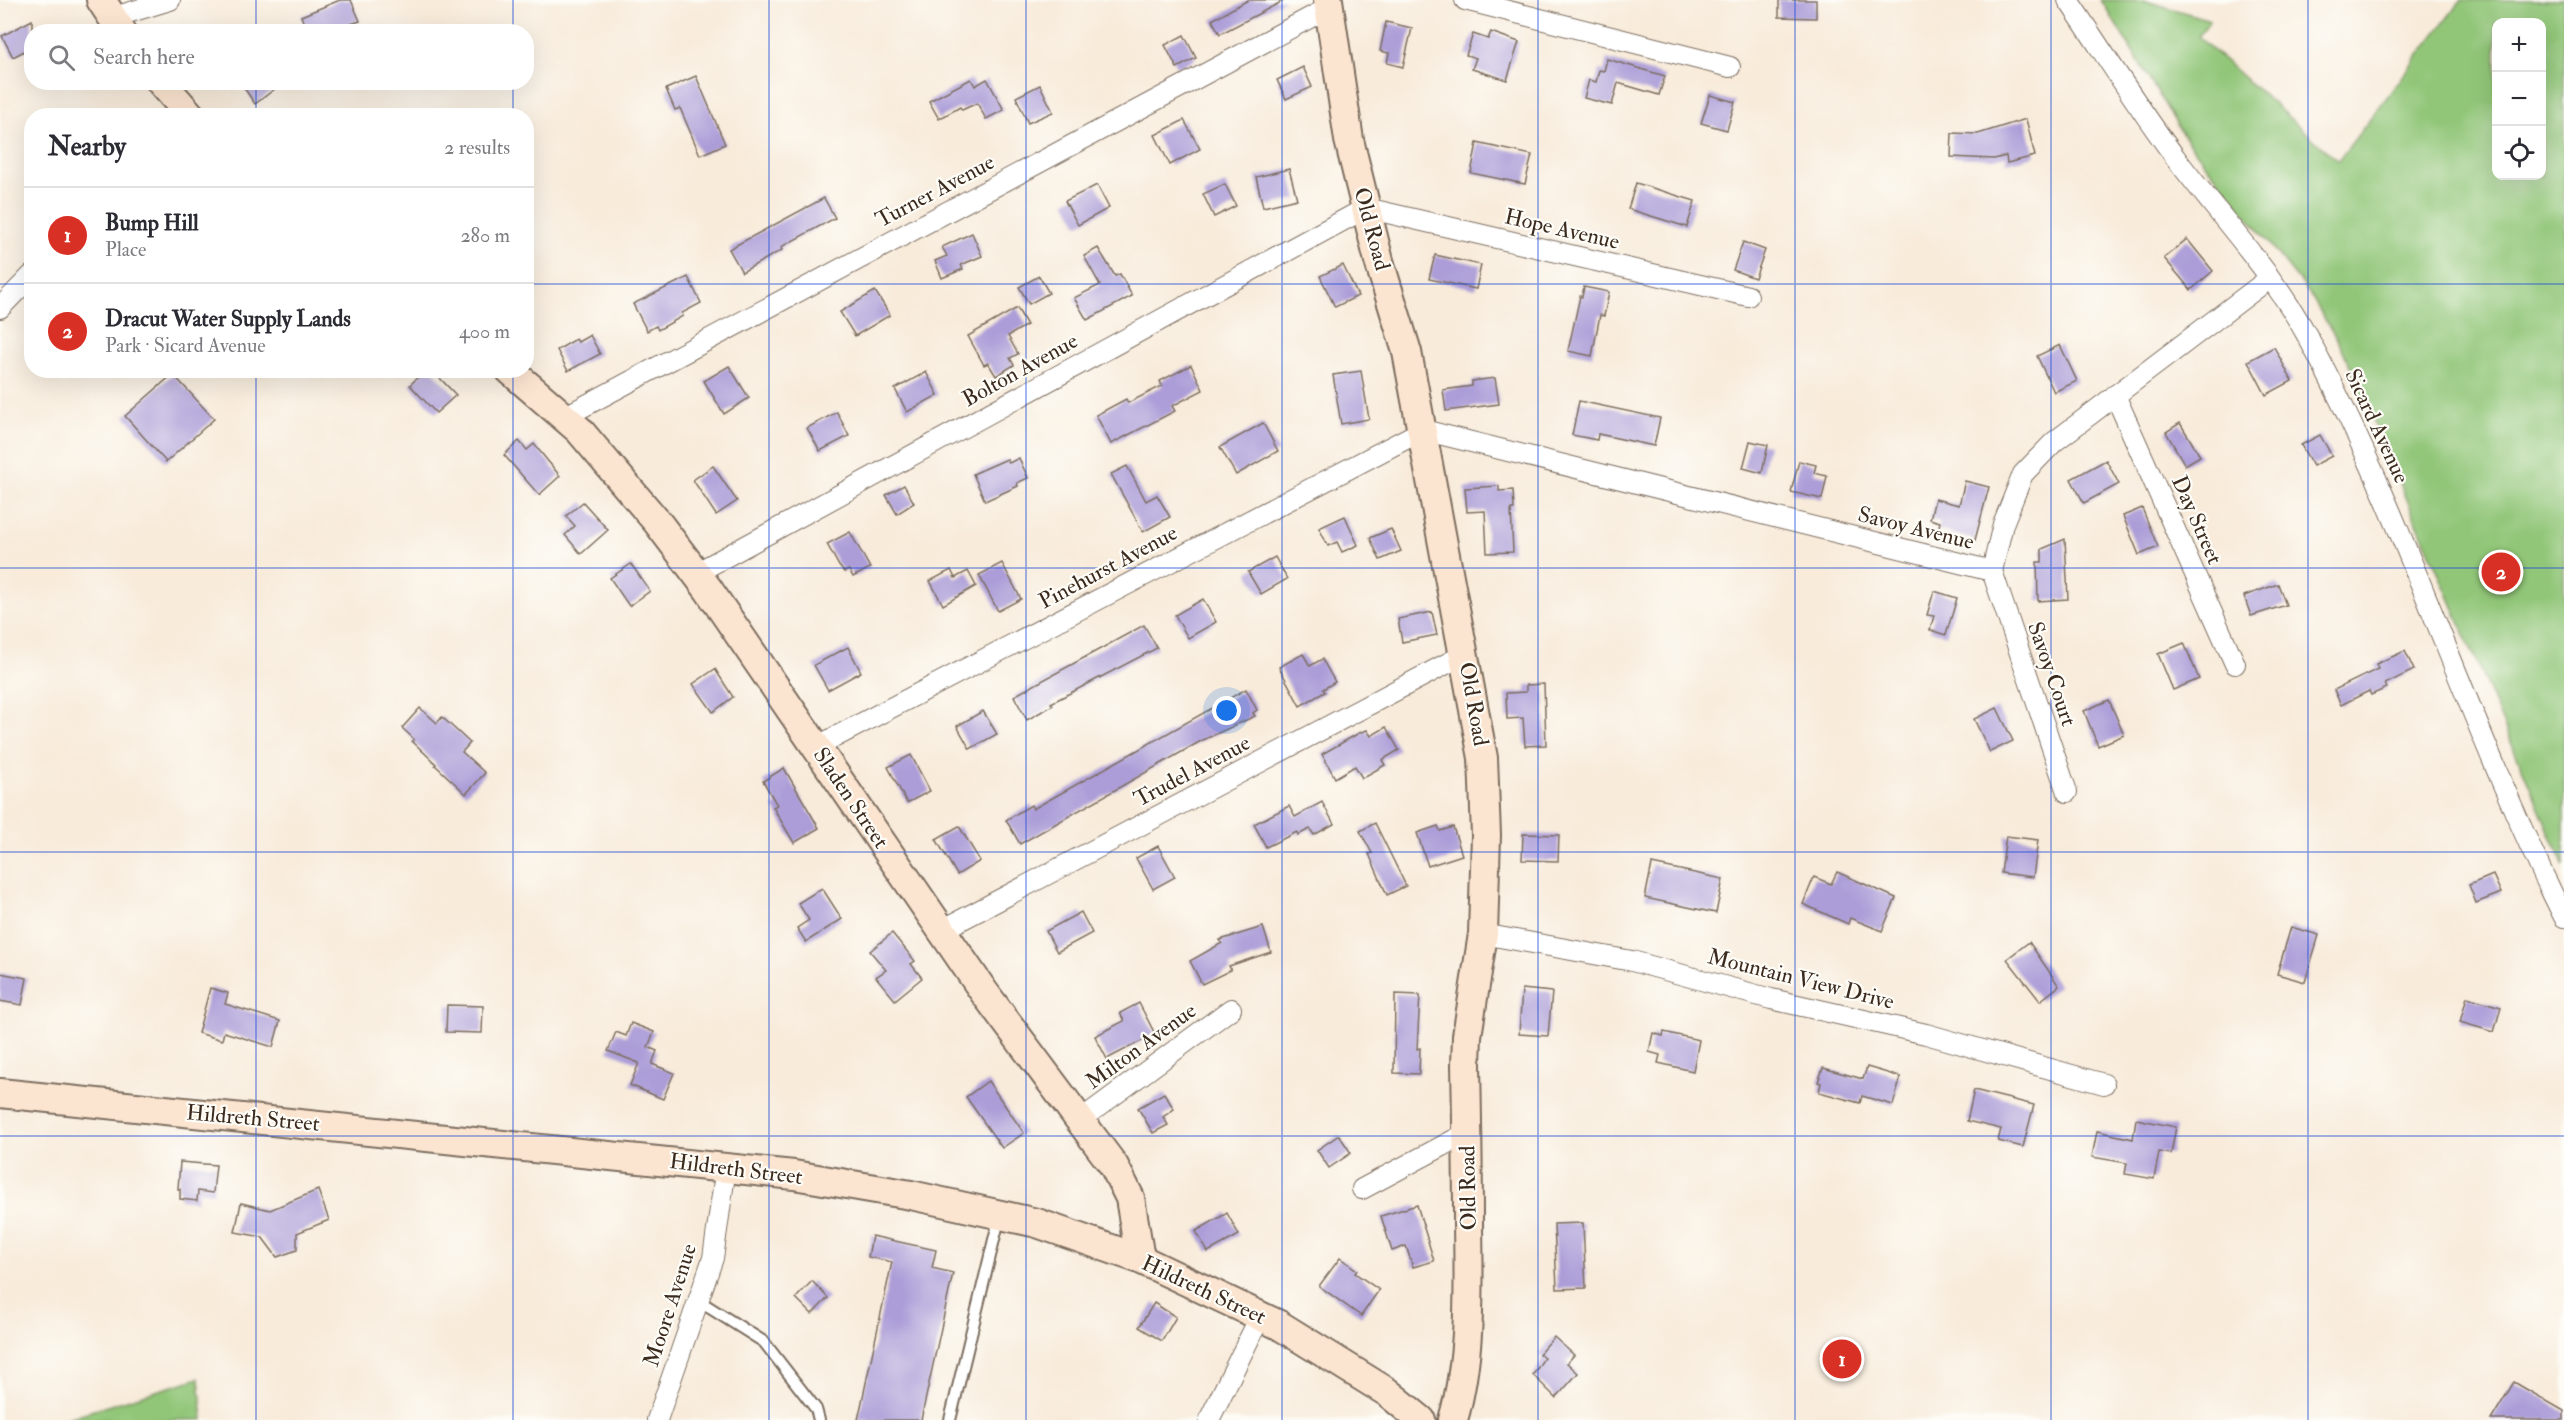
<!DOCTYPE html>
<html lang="en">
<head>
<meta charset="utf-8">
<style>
  :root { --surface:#fff; --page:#f7f7f7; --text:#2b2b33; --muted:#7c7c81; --line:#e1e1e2; --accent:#d93025 }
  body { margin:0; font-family:"IM FELL Double Pica",serif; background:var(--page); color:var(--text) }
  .controls { position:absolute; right:18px; top:18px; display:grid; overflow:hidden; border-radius:12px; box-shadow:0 6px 24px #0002 }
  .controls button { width:54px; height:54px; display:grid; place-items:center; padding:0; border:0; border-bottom:2px solid var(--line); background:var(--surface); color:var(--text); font:30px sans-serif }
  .you { position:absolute; left:1227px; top:711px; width:21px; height:21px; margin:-15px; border:4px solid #fff; border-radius:50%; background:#1a73e8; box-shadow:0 0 0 9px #1a73e833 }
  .badge { display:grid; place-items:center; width:39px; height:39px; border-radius:50%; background:var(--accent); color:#fff; font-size:20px; font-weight:700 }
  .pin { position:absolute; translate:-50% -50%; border:3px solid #fff; box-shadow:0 2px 6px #0006 }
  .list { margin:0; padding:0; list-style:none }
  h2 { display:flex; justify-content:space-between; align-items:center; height:78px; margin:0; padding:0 24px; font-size:26px }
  h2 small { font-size:20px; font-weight:400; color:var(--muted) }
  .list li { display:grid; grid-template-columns:39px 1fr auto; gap:18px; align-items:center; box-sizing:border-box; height:96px; padding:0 24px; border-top:2px solid var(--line) }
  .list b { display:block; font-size:22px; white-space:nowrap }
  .list p { margin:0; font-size:20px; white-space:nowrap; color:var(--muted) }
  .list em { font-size:20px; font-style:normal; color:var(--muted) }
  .icon { flex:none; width:33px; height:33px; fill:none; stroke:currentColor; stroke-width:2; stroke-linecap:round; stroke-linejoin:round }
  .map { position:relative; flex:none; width:2564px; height:1420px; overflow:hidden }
  .search { position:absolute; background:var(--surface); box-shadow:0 6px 24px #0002; left:24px; top:24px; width:510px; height:66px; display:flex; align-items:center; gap:15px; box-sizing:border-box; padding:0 21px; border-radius:24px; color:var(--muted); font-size:22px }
  .panel { position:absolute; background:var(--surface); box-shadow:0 6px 24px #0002; left:24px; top:108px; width:510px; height:270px; border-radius:24px }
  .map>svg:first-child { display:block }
</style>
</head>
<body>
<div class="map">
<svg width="2564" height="1420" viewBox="0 0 2564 1420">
  <rect width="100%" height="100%" fill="#fdfcf7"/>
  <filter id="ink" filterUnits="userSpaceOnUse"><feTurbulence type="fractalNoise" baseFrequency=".0167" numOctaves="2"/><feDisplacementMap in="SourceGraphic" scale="12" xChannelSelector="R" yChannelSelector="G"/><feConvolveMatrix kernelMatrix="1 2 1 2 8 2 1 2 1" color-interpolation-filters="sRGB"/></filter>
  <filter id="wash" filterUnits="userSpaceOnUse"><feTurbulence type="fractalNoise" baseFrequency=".008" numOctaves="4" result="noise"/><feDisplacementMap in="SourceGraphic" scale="24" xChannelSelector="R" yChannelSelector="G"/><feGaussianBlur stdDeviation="1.35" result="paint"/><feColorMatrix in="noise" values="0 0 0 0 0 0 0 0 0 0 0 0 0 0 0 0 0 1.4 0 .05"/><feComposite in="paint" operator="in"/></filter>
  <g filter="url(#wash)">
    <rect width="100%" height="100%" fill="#f8ebda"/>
    <g fill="#91c678" stroke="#66784b" stroke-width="1.5" fill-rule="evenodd">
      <path d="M2101,0H2143L2210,20L2198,37L2338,161L2461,0H2564V866L2342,348L2311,296L2185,138ZM2496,22H2542V176H2496Z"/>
      <polygon points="199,1378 203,1420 61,1420"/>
    </g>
    <g id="blocks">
      <g fill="#ac9dd8">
        <polygon points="340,0 351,0 360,21 351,24 354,32 307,32 301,16"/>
        <polygon points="1248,0 1285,0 1220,34 1212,20"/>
        <polygon points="1779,0 1816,0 1816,18 1779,17"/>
        <polygon points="32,20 32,47 13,57 2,36"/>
        <polygon points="1386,22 1412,28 1403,67 1387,63 1389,53 1380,51"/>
        <polygon points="1491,32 1519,42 1507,80 1472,69 1476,58 1466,55 1473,34 1488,39"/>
        <polygon points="1184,35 1196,58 1177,68 1165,45"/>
        <polygon points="1607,59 1665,76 1659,95 1618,83 1612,105 1584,98 1589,80 1596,82 1599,70 1604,71"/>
        <polygon points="1303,67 1312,87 1286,99 1277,80"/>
        <polygon points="696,76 725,144 700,155 680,108 675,110 666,89"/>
        <polygon points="971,79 975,86 987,79 1004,110 986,119 977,103 962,110 960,107 939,119 929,101"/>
        <polygon points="240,82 284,82 255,104"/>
        <polygon points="1040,85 1053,112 1028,123 1016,97"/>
        <polygon points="1710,95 1735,102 1727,130 1701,123"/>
        <polygon points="2026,119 2035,156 2007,163 2006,156 1994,159 1951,157 1952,133 1978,134"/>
        <polygon points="1184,120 1200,149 1170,165 1155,135"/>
        <polygon points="1477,143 1532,155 1525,184 1471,173"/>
        <polygon points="1289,169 1297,199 1263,207 1256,177"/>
        <polygon points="1636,183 1695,201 1687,227 1628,209"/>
        <polygon points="1225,184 1236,206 1214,217 1203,194"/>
        <polygon points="1097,185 1109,208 1078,225 1065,201"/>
        <polygon points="824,198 835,218 781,247 782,250 742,272 729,249"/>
        <polygon points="972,233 982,256 961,265 963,269 942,278 935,261 947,256 942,247"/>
        <polygon points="2187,239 2213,271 2191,290 2164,258"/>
        <polygon points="1743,242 1765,250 1755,278 1733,270"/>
        <polygon points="1098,248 1115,276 1120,274 1132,296 1087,320 1074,298 1100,285 1084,256"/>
        <polygon points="1435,255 1481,265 1476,289 1429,279"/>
        <polygon points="1343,265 1358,296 1335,307 1320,276"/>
        <polygon points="1039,276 1049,293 1029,304 1019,287"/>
        <polygon points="688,277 701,303 682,313 683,316 658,330 656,326 647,331 633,304"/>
        <polygon points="1584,287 1609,292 1604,316 1600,315 1592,356 1568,351 1580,296 1582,297"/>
        <polygon points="875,291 890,315 855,336 840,312"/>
        <polygon points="1017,308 1027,325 1008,336 1018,354 1010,358 1014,365 996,376 988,363 984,365 968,336"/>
        <polygon points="590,335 600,354 568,371 557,350 576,339 578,342"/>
        <polygon points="2060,345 2077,381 2054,392 2037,356"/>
        <polygon points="2274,347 2292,381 2266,395 2248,361"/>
        <polygon points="1191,365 1203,390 1172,406 1175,411 1111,444 1096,415 1126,399 1128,403 1162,386 1160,381"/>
        <polygon points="729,366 749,398 724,414 704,381"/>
        <polygon points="425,370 432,370 456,395 436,413 410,385"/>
        <polygon points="1361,371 1369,419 1341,424 1333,375"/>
        <polygon points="926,372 938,395 907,412 895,389"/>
        <polygon points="173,374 214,419 166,462 125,416"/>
        <polygon points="1495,378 1499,404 1446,411 1443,390 1472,386 1472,381"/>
        <polygon points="1579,401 1660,418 1654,446 1598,434 1597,440 1572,435"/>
        <polygon points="837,412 849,436 820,451 807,428"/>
        <polygon points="1263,423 1278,451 1236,475 1220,447"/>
        <polygon points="2180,423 2200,456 2185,465 2166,432"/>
        <polygon points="2320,435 2332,456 2313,466 2301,445"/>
        <polygon points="519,441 527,450 534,444 560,476 539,495 504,455"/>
        <polygon points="1750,441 1768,445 1762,473 1743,468"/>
        <polygon points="1019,458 1028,478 1017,483 1018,486 985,501 973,474 1007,459 1009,463"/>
        <polygon points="2106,460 2119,484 2084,503 2071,479"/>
        <polygon points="1799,461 1816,465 1814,473 1827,476 1822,499 1791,492"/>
        <polygon points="713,466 737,501 716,515 693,480"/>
        <polygon points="1127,466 1146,501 1157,495 1170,517 1143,532 1111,474"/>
        <polygon points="1965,481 1989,487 1975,540 1938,530 1940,522 1930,519 1935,499 1959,505"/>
        <polygon points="904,485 914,503 897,514 886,495"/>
        <polygon points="1499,486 1499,491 1513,490 1514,509 1511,509 1513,552 1487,553 1485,511 1467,512 1465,488"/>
        <polygon points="583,502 608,530 581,554 565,535 575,526 566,516"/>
        <polygon points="2142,508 2158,547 2139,555 2123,516"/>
        <polygon points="1345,516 1358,545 1342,552 1337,542 1328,546 1319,528"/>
        <polygon points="1391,529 1401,551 1380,560 1370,538"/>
        <polygon points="850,532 870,568 853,577 849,570 844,572 839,566 827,544"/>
        <polygon points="2065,539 2068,599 2038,601 2037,562 2042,562 2042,549"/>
        <polygon points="1275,557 1287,579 1261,594 1248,572"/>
        <polygon points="1002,563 1021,599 998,611 979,575"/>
        <polygon points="631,564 650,591 629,606 610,578"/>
        <polygon points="951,570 955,578 968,571 976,586 943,605 930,581"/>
        <polygon points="2278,584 2286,605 2251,616 2244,596"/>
        <polygon points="1934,591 1957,598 1946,635 1930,630 1934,616 1927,615"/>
        <polygon points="1203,599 1216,622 1188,638 1175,615"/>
        <polygon points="1432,612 1437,635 1402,642 1398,619"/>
        <polygon points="1144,625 1157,648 1051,703 1053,705 1027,720 1014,696"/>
        <polygon points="2184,643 2199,679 2173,690 2158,654"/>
        <polygon points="848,647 861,672 828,690 814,665"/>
        <polygon points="2405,651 2414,670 2385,684 2387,688 2371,695 2369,691 2341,705 2334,690 2378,669 2376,664"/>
        <polygon points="1303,654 1310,666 1322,659 1335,682 1323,689 1325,692 1300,706 1279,667"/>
        <polygon points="715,669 733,697 713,712 693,684"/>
        <polygon points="1544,684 1546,745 1525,746 1523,718 1507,719 1506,693 1526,692 1526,685"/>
        <polygon points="1246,689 1257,710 1253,713 1255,716 1201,741 1020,844 1006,820 1031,805 1033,809"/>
        <polygon points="2109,700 2124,735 2098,746 2084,711"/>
        <polygon points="420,708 437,723 442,717 470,743 462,752 485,773 466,794 435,765 436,764 412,741 414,739 402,728"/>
        <polygon points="1997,708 2013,741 1990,752 1974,719"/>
        <polygon points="983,711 997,734 970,749 957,726"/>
        <polygon points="1386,727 1399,750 1382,760 1385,765 1362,778 1355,766 1335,778 1322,754 1359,733 1367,730 1371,736"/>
        <polygon points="911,755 930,791 907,803 888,767"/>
        <polygon points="784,768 819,828 794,843 773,807 777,805 763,781"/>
        <polygon points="1322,802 1334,824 1314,835 1310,829 1298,835 1297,832 1266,847 1254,824 1289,806 1295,817"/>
        <polygon points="1375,823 1406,886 1387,895 1369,854 1372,853 1360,831"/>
        <polygon points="959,826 980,861 957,875 936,839"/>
        <polygon points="1438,826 1440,831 1453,827 1462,855 1428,866 1417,833"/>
        <polygon points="1523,834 1559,835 1558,861 1522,860"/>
        <polygon points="2006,836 2038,840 2033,877 2001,873"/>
        <polygon points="1158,846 1175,877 1153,889 1136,858"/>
        <polygon points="1652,864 1723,879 1716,913 1645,898"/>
        <polygon points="1837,872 1896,898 1882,931 1850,918 1848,924 1803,904 1814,877 1831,884"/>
        <polygon points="2493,875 2501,893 2476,903 2469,885"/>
        <polygon points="822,888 842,919 806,942 797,928 809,920 798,903"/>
        <polygon points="1081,912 1092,933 1057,952 1046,931"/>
        <polygon points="1263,927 1271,952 1229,966 1231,970 1202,984 1190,961 1222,943 1220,940"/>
        <polygon points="2291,927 2319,935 2305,982 2277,974"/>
        <polygon points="892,933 915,961 911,964 922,978 895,1000 876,977 886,970 870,951"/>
        <polygon points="2029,942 2059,986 2040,1001 2007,959"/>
        <polygon points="0,973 27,978 22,1005 0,1001"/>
        <polygon points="210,988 228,993 225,1004 280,1021 273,1047 224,1032 222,1040 198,1033"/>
        <polygon points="1522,989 1552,992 1548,1036 1519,1034"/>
        <polygon points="1395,994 1420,995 1417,1049 1420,1048 1419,1074 1394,1073"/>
        <polygon points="2467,997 2501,1007 2494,1032 2460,1022"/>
        <polygon points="1139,1003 1155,1034 1107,1059 1095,1036 1124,1021 1120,1013"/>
        <polygon points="447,1005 483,1006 482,1033 446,1032"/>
        <polygon points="631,1023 654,1032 648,1047 657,1051 652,1064 674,1073 663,1099 630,1085 639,1063 608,1051 616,1032 626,1036"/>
        <polygon points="1664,1032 1699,1040 1693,1071 1658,1063 1660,1055 1649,1052 1653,1033 1663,1036"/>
        <polygon points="1867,1067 1901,1077 1893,1105 1862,1096 1860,1103 1819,1092 1821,1083 1818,1082 1823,1068 1863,1079"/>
        <polygon points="988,1081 1024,1133 1002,1148 966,1097"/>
        <polygon points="1974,1090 2034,1105 2023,1147 1998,1141 2001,1129 1967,1121"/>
        <polygon points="1164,1093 1174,1109 1163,1117 1168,1125 1153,1133 1138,1108"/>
        <polygon points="2136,1119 2176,1127 2171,1154 2159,1152 2154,1179 2125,1174 2127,1163 2092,1157 2097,1131 2133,1139"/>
        <polygon points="1339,1135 1351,1153 1329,1168 1317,1150"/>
        <polygon points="180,1162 216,1165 213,1193 198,1191 197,1201 180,1199 180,1189 178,1189"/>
        <polygon points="318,1190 329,1220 297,1233 297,1250 277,1257 262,1237 235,1232 241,1203 270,1210"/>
        <polygon points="1417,1205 1434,1261 1413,1267 1406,1246 1392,1251 1381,1216"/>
        <polygon points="1227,1213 1239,1235 1208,1252 1196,1231"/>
        <polygon points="1583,1223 1586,1288 1557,1289 1554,1224"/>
        <polygon points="872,1236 936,1250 932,1268 953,1273 921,1420 858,1420 892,1262 868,1257"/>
        <polygon points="1340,1258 1357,1270 1355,1273 1379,1290 1361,1316 1319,1286"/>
        <polygon points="812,1281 828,1298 812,1314 796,1298"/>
        <polygon points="1154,1303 1176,1317 1162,1341 1139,1327"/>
        <polygon points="1554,1337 1574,1355 1567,1363 1578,1373 1556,1398 1533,1375 1544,1358 1539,1354"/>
        <polygon points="2514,1382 2564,1411 2564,1420 2491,1420"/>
      </g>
    </g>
  </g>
  <g filter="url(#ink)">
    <use href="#blocks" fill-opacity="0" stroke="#7d6e60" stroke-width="1.5"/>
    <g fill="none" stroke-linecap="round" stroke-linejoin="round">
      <g stroke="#7d6e60" stroke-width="14">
        <g id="lane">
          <polyline points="699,1301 764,1342 816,1409 819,1420"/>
          <polyline points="950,1420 1000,1215"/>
        </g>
      </g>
      <g stroke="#7d6e60" stroke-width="22">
        <g id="street">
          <polyline points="1465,0 1730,67"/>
          <path d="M2068,0C2104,53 2139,109 2178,161C2222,219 2274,274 2309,339C2408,524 2469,728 2564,917"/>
          <polyline points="111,18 170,0"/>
          <polyline points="0,308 32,275"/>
          <polyline points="2115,395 2235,664"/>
          <polyline points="564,417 1328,8"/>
          <polyline points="1992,571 2067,792"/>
          <polyline points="696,573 1366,208 1748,296"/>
          <polyline points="816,747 1423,430 1992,571 2003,524 2023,474 2054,442 2270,278"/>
          <polyline points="942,930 1465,654"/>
          <polyline points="1483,934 1632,961 1771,999 1926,1034 2104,1084"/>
          <polyline points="1079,1121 1231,1009"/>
          <polyline points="1362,1189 1467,1133"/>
          <polyline points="657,1420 713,1258 726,1167"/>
          <polyline points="1209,1420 1260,1317"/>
        </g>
      </g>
      <g stroke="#7d6e60" stroke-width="32">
        <g id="secondary">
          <polyline points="101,0 122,32"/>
          <path d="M1328,0L1349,140L1379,261L1407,352L1483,758L1486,835L1483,934L1467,1036L1466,1064C1467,1117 1468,1171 1468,1224C1469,1290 1471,1357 1453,1420"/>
          <polyline points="161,82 191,116"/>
          <polyline points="510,370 579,430 658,523 708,589 984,992 1114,1166 1130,1198 1140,1259"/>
          <polyline points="0,1093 794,1175 911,1195 1037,1223 1140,1259 1279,1325 1387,1392 1421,1420"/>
        </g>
      </g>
      <use href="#lane" stroke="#fff" stroke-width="10"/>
      <use href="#street" stroke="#fff" stroke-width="20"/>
      <use href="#secondary" stroke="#fce5d0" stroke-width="28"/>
    </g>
  </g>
  <path fill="none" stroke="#1d4ed8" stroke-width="1.5" stroke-opacity="0.55" d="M256,0V32M513,0V32M769,0V1420M1026,0V1420M1282,0V1420M1538,0V1420M1795,0V1420M2051,0V1420M2308,0V1420M256,82V116M513,82V116M0,284H32M526,284H2564M256,370V1420M513,370V1420M0,568H2564M0,852H2564M0,1136H2564"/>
  <g text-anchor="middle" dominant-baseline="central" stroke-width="4.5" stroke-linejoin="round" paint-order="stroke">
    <g font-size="22" fill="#3b2a1e" stroke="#fdfcf7">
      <text transform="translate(935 191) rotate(-28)">Turner Avenue</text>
      <text transform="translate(1372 229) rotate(75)">Old Road</text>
      <text transform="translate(1562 229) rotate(13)">Hope Avenue</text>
      <text transform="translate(1020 370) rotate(-29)">Bolton Avenue</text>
      <text transform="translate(2377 426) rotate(65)">Sicard Avenue</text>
      <text transform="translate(2197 520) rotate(66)">Day Street</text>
      <text transform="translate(1916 528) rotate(14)">Savoy Avenue</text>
      <text transform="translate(1108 567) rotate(-28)">Pinehurst Avenue</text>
      <text transform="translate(2052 674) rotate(71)">Savoy Court</text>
      <text transform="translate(1474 704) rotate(80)">Old Road</text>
      <text transform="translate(1192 771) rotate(-28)">Trudel Avenue</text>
      <text transform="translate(851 798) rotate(56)">Sladen Street</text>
      <text transform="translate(1801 979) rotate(14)">Mountain View Drive</text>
      <text transform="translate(1141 1046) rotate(-36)">Milton Avenue</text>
      <text transform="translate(253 1118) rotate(5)">Hildreth Street</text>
      <text transform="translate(736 1169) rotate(7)">Hildreth Street</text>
      <text transform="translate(1468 1188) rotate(-91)">Old Road</text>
      <text transform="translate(1204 1290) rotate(25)">Hildreth Street</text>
      <text transform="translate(670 1305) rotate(-72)">Moore Avenue</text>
    </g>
  </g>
</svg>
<div class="controls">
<button>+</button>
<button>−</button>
<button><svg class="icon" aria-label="locate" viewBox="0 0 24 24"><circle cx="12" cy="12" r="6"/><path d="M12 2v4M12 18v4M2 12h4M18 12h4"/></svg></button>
</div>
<div class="you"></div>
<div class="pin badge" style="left:1842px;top:1359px">1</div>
<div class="pin badge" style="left:2501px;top:572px">2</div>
<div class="search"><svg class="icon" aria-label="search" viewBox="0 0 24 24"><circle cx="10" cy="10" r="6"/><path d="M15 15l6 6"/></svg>Search here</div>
<section class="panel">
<h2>Nearby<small>2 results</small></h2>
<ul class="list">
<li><span class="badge">1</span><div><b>Bump Hill</b><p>Place</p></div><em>280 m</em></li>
<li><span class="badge">2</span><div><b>Dracut Water Supply Lands</b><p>Park · Sicard Avenue</p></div><em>400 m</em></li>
</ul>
</section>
</div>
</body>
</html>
